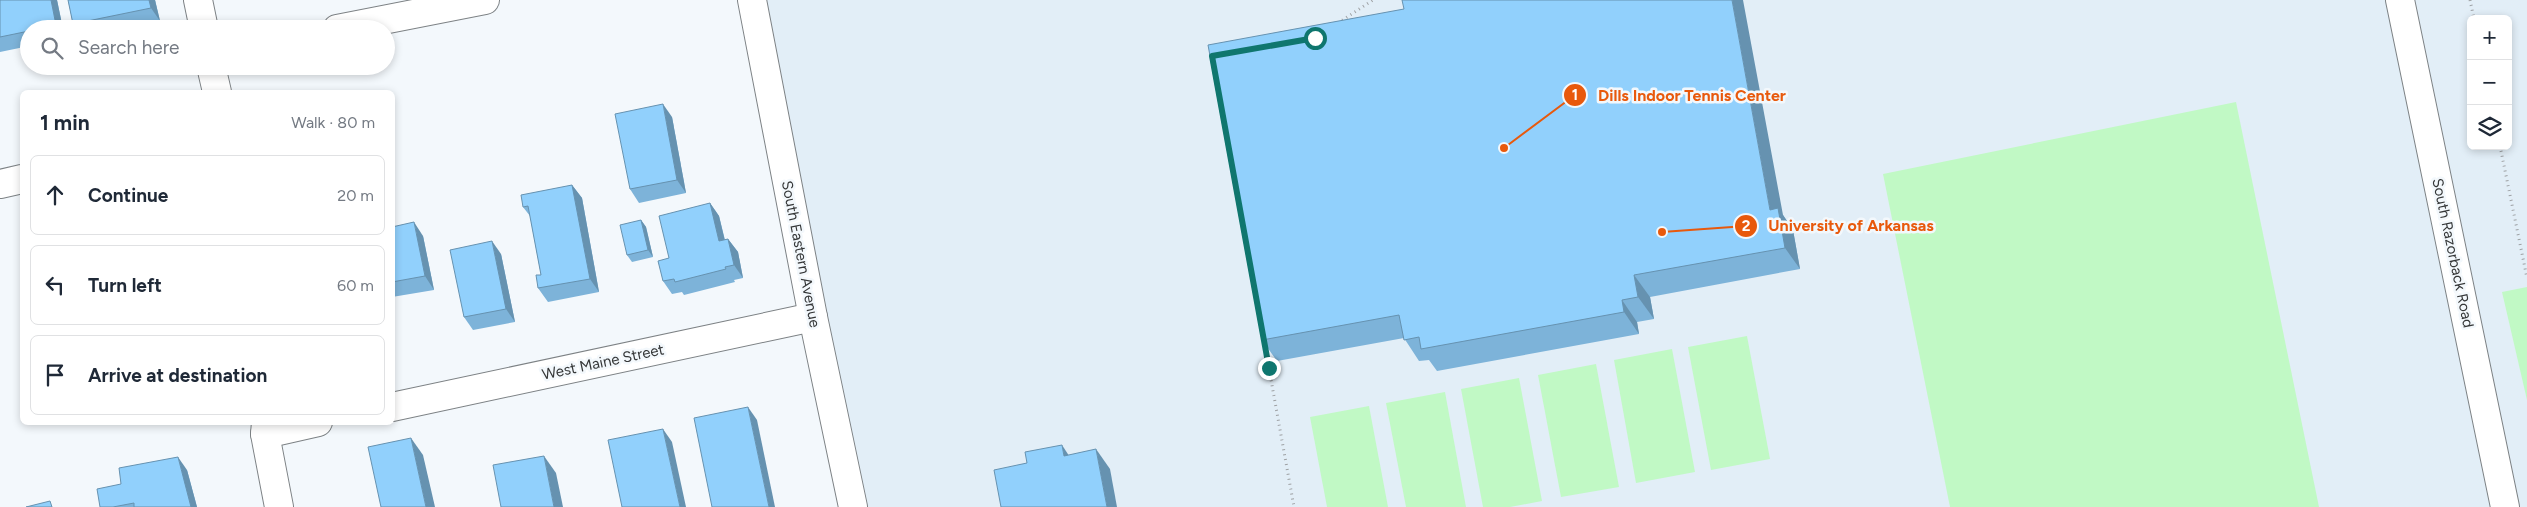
<!DOCTYPE html>
<html lang="en">
<head>
<meta charset="utf-8">
<style>
  :root { --surface:#fff; --page:#f6f6f7; --text:#1f2937; --muted:#747a83; --line:#e0e1e3 }
  body { margin:0; font-family:Figtree,sans-serif; background:var(--page); color:var(--text) }
  .controls { position:absolute; right:15px; top:15px; display:grid; overflow:hidden; border-radius:8px; box-shadow:0 2px 8px #0003 }
  .controls button { width:45px; height:45px; display:grid; place-items:center; padding:0; border:0; border-bottom:1px solid var(--line); background:var(--surface); color:var(--text); font:25px sans-serif }
  .stop { position:absolute; width:15px; height:15px; margin:-11px; border:4px solid #0f766e; border-radius:50%; background:#fff }
  .stop.end { background:#0f766e; border-color:#fff; box-shadow:0 1px 5px #0008 }
  .list { margin:0; padding:0; list-style:none }
  h2 { display:flex; justify-content:space-between; align-items:center; height:65px; margin:0; padding:0 20px; font-size:21px }
  h2 small { font-size:16px; font-weight:400; color:var(--muted) }
  .list li { display:grid; grid-template-columns:32px 1fr auto; gap:15px; align-items:center; box-sizing:border-box; height:80px; margin:0 10px 10px; padding:0 10px; border:1px solid var(--line); border-radius:8px }
  .list b { display:block; font-size:19px; white-space:nowrap }
  .list em { font-size:16px; font-style:normal; color:var(--muted) }
  .icon { flex:none; width:28px; height:28px; fill:none; stroke:currentColor; stroke-width:2; stroke-linecap:round; stroke-linejoin:round }
  .map { position:relative; flex:none; width:2527px; height:507px; overflow:hidden }
  .search { position:absolute; background:var(--surface); box-shadow:0 2px 8px #0003; left:20px; top:20px; width:375px; height:55px; display:flex; align-items:center; gap:12px; box-sizing:border-box; padding:0 18px; border-radius:28px; color:var(--muted); font-size:19px }
  .panel { position:absolute; background:var(--surface); box-shadow:0 2px 8px #0003; left:20px; top:90px; width:375px; height:335px; border-radius:8px }
  .map>svg:first-child { display:block }
</style>
</head>
<body>
<div class="map">
<svg width="2527" height="507" viewBox="0 0 2527 507">
  <rect width="100%" height="100%" fill="#f3f8fc"/>
  <path fill="#e2eef7" fill-rule="evenodd" d="M752,0H2527V507H853ZM2471,19H2508V146H2471Z"/>
  <g fill="#c1f9c5">
    <polygon points="2236,102 2319,507 1950,507 1883,174"/>
    <polygon points="2527,287 2527,400 2502,292"/>
    <polygon points="1747,336 1770,459 1711,470 1688,347"/>
    <polygon points="1672,349 1695,472 1636,483 1614,360"/>
    <polygon points="1596,364 1619,487 1561,497 1538,375"/>
    <polygon points="1519,378 1542,501 1510,507 1483,507 1461,389"/>
    <polygon points="1445,392 1466,507 1406,507 1386,403"/>
    <polygon points="1369,406 1388,507 1327,507 1310,417"/>
  </g>
  <g fill="none" stroke-linecap="round" stroke-linejoin="round">
    <g stroke="#7d8285" stroke-width="30">
      <g id="minor">
        <polyline points="198,0 204,29"/>
        <polyline points="752,0 813,317 853,507"/>
        <polyline points="337,29 485,0"/>
        <polyline points="211,66 217,92"/>
        <polyline points="0,184 22,179"/>
        <polyline points="392,407 813,317"/>
        <polyline points="266,422 265,434 279,507"/>
        <polyline points="265,434 318,422"/>
      </g>
    </g>
    <g stroke="#7d8285" stroke-width="30">
      <polyline id="major" points="2400,0 2505,507"/>
    </g>
    <g stroke="#9ea1a4" stroke-width="3" stroke-dasharray="1 4" stroke-linecap="butt">
      <polyline points="2470,0 2474,19"/>
      <polyline points="1338,23 1373,0"/>
      <polyline points="2500,146 2527,278"/>
      <polyline points="1264,341 1294,507"/>
    </g>
    <use href="#minor" stroke="#fff" stroke-width="28"/>
    <use href="#major" stroke="#fff" stroke-width="28"/>
  </g>
  <g fill="#7db3d9">
    <polygon points="0,0 57,0 63,29 29,29 29,46 0,52"/>
    <polygon points="68,0 155,0 160,21 122,29 76,29 73,24"/>
    <polygon points="1404,9 1783,215 1793,230 1800,269 1650,297 1654,319 1637,322 1639,334 1437,371 1429,360 1419,361 1404,338 1277,361 1262,340"/>
    <polygon points="672,117 686,193 639,203 630,189"/>
    <polygon points="572,185 582,198 599,292 548,302 538,288 541,275 530,216 523,207"/>
    <polygon points="710,203 719,216 725,240 728,239 738,252 743,278 734,280 735,282 684,295 682,292 672,294 663,281 669,258"/>
    <polygon points="641,220 646,227 653,257 632,262 627,255"/>
    <polygon points="392,227 423,236 434,290 392,297"/>
    <polygon points="501,254 515,322 473,330 464,317"/>
    <polygon points="187,470 197,507 100,507"/>
  </g>
  <g fill="#6692b0">
    <polygon points="51,0 57,0 63,29 58,29 56,25"/>
    <polygon points="149,0 155,0 160,21 151,8"/>
    <polygon points="1732,0 1743,0 1783,215 1793,230 1800,269 1785,248 1770,210"/>
    <polygon points="663,104 672,117 686,193 677,180"/>
    <polygon points="572,185 582,198 599,292 590,279"/>
    <polygon points="710,203 719,216 728,254 719,241"/>
    <polygon points="641,220 646,227 653,257 648,250"/>
    <polygon points="414,222 423,236 434,290 425,276"/>
    <polygon points="728,239 738,252 743,278 734,265"/>
    <polygon points="492,241 501,254 515,322 506,309"/>
    <polygon points="1634,275 1650,297 1654,319 1638,297"/>
    <polygon points="1622,300 1637,322 1639,334 1624,312"/>
    <polygon points="748,407 757,420 775,507 769,507"/>
    <polygon points="663,429 672,442 686,507 680,507"/>
    <polygon points="411,438 423,455 435,507 426,507"/>
    <polygon points="1062,445 1075,465 1064,456"/>
    <polygon points="1096,449 1110,469 1117,507 1107,507"/>
    <polygon points="544,456 556,473 563,507 554,507"/>
    <polygon points="178,457 187,470 197,507 191,507"/>
  </g>
  <g fill="#91d0fc" stroke="#6692b0">
    <polygon points="0,0 51,0 56,25 40,29 29,29 29,31 0,37"/>
    <polygon points="68,0 149,0 151,8 73,24"/>
    <polygon points="1402,0 1732,0 1770,210 1778,208 1785,248 1634,275 1638,297 1622,300 1624,312 1421,349 1419,337 1404,340 1399,315 1262,340 1208,45 1404,9"/>
    <polygon points="663,104 677,180 630,189 615,114"/>
    <polygon points="572,185 590,279 538,288 536,275 541,275 528,206 523,207 521,195"/>
    <polygon points="710,203 719,241 728,239 734,265 725,267 726,269 675,282 674,279 663,281 658,261 669,258 659,216"/>
    <polygon points="641,220 648,250 627,255 620,225"/>
    <polygon points="414,222 425,276 392,282 392,227"/>
    <polygon points="492,241 506,309 464,317 450,250"/>
    <polygon points="748,407 769,507 712,507 694,418"/>
    <polygon points="663,429 680,507 622,507 608,440"/>
    <polygon points="411,438 426,507 381,507 368,447"/>
    <polygon points="1062,445 1064,456 1096,449 1107,507 1001,507 994,470 1027,463 1025,452"/>
    <polygon points="544,456 554,507 501,507 493,465"/>
    <polygon points="178,457 191,507 134,507 134,503 113,507 100,507 97,489 121,484 119,468"/>
    <polygon points="50,501 52,507 26,507"/>
  </g>
  <g fill="none" stroke-linecap="round" stroke-linejoin="round">
    <polyline stroke="#0f766e" stroke-width="6" points="1269,368 1212,56 1315,38"/>
  </g>
  <g text-anchor="middle" dominant-baseline="central" stroke-width="5" stroke-linejoin="round" paint-order="stroke">
    <g font-size="15" fill="#353738" stroke="#f3f8fc">
      <text transform="translate(2453 253) rotate(78)">South Razorback Road</text>
      <text transform="translate(801 254) rotate(79)">South Eastern Avenue</text>
      <text transform="translate(603 362) rotate(-12)">West Maine Street</text>
    </g>
  </g>
  <path fill="none" stroke="#e8590c" stroke-width="2" d="M1504 148L1575 95M1662 232L1746 226"/>
  <g fill="#e8590c" stroke="#f3f8fc" stroke-width="2">
    <circle cx="1504" cy="148" r="5"/>
    <circle cx="1662" cy="232" r="5"/>
    <circle cx="1575" cy="95" r="12"/>
    <circle cx="1746" cy="226" r="12"/>
  </g>
  <g font-size="15" text-anchor="middle" font-weight="bold" fill="#fff">
    <text x="1575" y="100">1</text>
    <text x="1746" y="231">2</text>
  </g>
  <g font-size="16" text-anchor="middle" font-weight="bold" fill="#e8590c" stroke="#f3f8fc" stroke-width="5" stroke-linejoin="round" paint-order="stroke">
    <text x="1692" y="101">Dills Indoor Tennis Center</text>
    <text x="1851" y="231">University of Arkansas</text>
  </g>
</svg>
<div class="controls">
<button>+</button>
<button>−</button>
<button><svg class="icon" aria-label="layers" viewBox="0 0 24 24"><path d="M12 4l9 5-9 5-9-5zM3 14l9 5 9-5"/></svg></button>
</div>
<div class="stop" style="left:1315px;top:38px"></div>
<div class="stop end" style="left:1269px;top:368px"></div>
<div class="search"><svg class="icon" aria-label="search" viewBox="0 0 24 24"><circle cx="10" cy="10" r="6"/><path d="M15 15l6 6"/></svg>Search here</div>
<section class="panel">
<h2>1 min<small>Walk · 80 m</small></h2>
<ul class="list">
<li><svg class="icon" aria-label="ahead" viewBox="0 0 24 24"><path d="M12 20V5M6 11l6-6 6 6"/></svg><div><b>Continue</b></div><em>20 m</em></li>
<li><svg class="icon" aria-label="left" viewBox="0 0 24 24"><path d="M17 20v-9H6M10 6l-5 5 5 5"/></svg><div><b>Turn left</b></div><em>60 m</em></li>
<li><svg class="icon" aria-label="arrive" viewBox="0 0 24 24"><path d="M6 21V4h12l-3 4 3 4H6"/></svg><div><b>Arrive at destination</b></div></li>
</ul>
</section>
</div>
</body>
</html>
